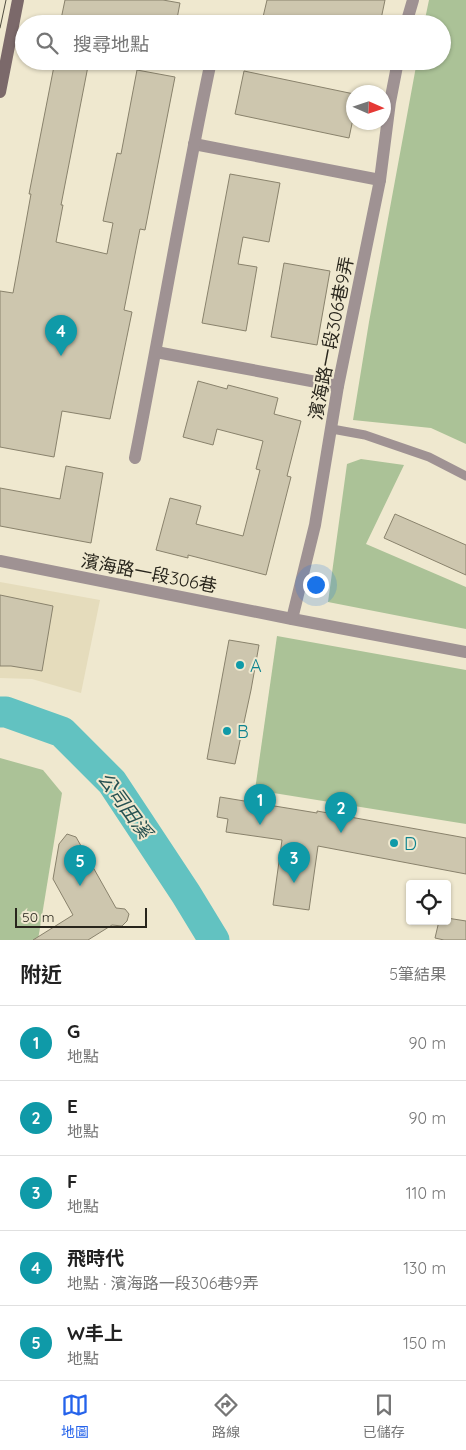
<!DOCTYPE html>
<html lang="zh-TW">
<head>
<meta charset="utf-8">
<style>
  :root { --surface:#fff; --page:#f6f6f6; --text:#222; --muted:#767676; --line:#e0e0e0; --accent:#2563eb }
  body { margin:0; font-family:Quicksand,"Noto Sans TC",sans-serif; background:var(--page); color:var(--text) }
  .controls { position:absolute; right:15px; bottom:15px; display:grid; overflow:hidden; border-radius:5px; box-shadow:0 1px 4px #0004 }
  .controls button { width:45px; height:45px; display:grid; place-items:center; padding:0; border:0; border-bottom:1px solid var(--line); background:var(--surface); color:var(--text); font:25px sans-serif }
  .compass { position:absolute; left:346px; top:85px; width:45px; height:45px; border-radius:50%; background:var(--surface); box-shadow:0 1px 4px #0004; rotate:93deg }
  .scale { position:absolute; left:15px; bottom:12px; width:132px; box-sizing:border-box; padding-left:5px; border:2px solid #28251c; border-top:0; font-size:14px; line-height:18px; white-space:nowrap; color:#28251c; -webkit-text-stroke:4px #efe8cf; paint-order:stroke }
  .you { position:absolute; left:315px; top:584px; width:18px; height:18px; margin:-12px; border:4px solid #fff; border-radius:50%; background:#1a73e8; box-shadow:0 0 0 8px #1a73e833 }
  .badge { display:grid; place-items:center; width:32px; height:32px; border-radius:50%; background:var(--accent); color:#fff; font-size:16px; font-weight:700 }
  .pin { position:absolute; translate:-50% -41px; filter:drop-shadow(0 1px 2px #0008) }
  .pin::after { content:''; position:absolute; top:26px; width:18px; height:15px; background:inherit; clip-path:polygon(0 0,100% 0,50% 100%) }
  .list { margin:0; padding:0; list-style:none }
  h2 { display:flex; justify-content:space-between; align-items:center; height:65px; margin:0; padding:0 20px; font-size:21px }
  h2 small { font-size:16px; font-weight:400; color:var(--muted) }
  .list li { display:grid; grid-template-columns:32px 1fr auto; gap:15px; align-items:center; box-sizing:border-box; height:75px; padding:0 20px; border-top:1px solid var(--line) }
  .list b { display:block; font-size:19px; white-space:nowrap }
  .list p { margin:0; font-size:16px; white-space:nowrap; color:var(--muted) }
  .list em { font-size:16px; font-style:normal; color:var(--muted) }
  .icon { flex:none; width:28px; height:28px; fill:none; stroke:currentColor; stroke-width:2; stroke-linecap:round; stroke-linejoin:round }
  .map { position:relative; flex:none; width:466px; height:940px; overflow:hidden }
  .search { position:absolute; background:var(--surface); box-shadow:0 1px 4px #0004; left:15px; right:15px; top:15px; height:55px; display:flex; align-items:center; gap:12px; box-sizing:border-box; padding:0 18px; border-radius:28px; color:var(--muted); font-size:19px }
  .sheet { height:440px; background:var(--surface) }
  nav { display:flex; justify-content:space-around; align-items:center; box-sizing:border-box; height:70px; border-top:1px solid var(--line); background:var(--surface); font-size:14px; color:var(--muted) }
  nav a { display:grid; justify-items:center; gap:2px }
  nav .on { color:var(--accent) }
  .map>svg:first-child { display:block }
</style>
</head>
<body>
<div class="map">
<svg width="466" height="940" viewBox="0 0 466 940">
  <rect width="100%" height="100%" fill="#efe8cf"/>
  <polygon fill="#e5dcbc" points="0,582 100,600 81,693 32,679 0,678"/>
  <g fill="#abc297">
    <polygon points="429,0 466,0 466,444 431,428 353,420 369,322 417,61 442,61 442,24 424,24"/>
    <polygon points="361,459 404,465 366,544 466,587 466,629 328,602 347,464"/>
    <polygon points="277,636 466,670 466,824 255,790"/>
    <polygon points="0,758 43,770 62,793 38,940 0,940"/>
  </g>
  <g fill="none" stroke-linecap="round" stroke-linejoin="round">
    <polyline stroke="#62c2c1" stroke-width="31" points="0,712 6,712 62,732 112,782 186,894 214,940"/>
  </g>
  <g fill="#cdc6ae" stroke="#89826c">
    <polygon points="65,0 163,0 180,3 176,24 125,24 102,19 101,24 60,24"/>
    <polygon points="267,0 385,0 380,24 297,24 263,17"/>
    <polygon points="55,61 89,61 61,205 63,205 56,242 107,254 113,223 103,221 117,153 121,154 137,70 175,77 145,230 140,229 124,310 132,312 110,419 62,411 54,457 0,447 0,291 13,293 24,233 31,194 29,194"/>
    <polygon points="244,71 354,94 354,114 349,138 235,114"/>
    <polygon points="230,174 280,183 269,242 243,237 238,264 257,267 246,331 202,323"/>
    <polygon points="284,263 330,271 317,345 271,337"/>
    <polygon points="198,381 227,389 228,385 278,398 274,414 301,421 287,476 291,477 266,575 188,555 188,558 156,550 170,498 201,506 196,524 243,536 260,470 256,469 263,441 217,429 213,445 183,437"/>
    <polygon points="66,466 103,473 91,543 0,526 0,488 60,499"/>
    <polygon points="395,514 466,545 466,575 384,538"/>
    <polygon points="0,595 53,606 42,671 11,666 0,666"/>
    <polygon points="229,640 259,645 251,690 235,764 207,759"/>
    <polygon points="220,797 317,813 317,811 466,838 466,874 318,846 309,910 273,905 282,840 226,832 228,819 217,817"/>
    <polygon points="67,834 76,837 116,908 125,909 129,914 127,921 122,926 112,925 88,940 33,940 73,915 53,879 59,844"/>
    <polygon points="447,918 466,921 466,940 444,940 435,938 439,921 447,921"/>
  </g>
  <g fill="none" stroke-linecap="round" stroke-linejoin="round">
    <polyline stroke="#9f9293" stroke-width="9" points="332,429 365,435 429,457 466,476"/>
    <g stroke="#9f9293" stroke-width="12">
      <polyline points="406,24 413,0"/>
      <polyline points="194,144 380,180"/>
      <polyline points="156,352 338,386"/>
      <path d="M135,458C161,326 183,193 211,61"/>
      <polyline points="0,561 292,619 466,652"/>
      <polyline points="292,619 315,525 338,386 380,180 390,102 398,61"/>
    </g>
    <polyline stroke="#7b696a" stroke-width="12" points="0,92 18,0"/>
    <polyline stroke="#4f4c3f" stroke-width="1" points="0,28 6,0"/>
  </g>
  <g fill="#0f9aa8" stroke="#efe8cf" stroke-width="2">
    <circle cx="240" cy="665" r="5"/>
    <circle cx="227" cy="731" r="5"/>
    <circle cx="394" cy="843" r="5"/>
  </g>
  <g text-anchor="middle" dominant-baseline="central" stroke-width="4" stroke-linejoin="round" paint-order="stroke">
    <g font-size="18" fill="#28251c" stroke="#efe8cf">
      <text transform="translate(331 338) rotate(-79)">濱海路一段306巷9弄</text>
      <text transform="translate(149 573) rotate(11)">濱海路一段306巷</text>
    </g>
    <g font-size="18" fill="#0d838f" stroke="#efe8cf" text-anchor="start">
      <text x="250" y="665">A</text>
      <text x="237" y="731">B</text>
      <text x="404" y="843">D</text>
    </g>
    <g font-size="19" font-style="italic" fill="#265151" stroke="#efe8cf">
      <text transform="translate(125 805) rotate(54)">公司田溪</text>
    </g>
  </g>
</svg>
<div class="controls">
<button><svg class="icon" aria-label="locate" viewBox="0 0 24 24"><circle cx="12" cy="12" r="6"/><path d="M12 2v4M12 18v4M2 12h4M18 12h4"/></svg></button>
</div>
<svg class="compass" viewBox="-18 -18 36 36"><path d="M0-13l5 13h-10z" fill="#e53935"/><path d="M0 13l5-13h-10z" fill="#767676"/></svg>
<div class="scale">50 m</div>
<div class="you"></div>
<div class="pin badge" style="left:260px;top:825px;background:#0f9aa8">1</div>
<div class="pin badge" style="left:341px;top:833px;background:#0f9aa8">2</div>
<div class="pin badge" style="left:294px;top:883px;background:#0f9aa8">3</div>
<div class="pin badge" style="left:61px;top:356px;background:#0f9aa8">4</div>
<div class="pin badge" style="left:80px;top:886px;background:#0f9aa8">5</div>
<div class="search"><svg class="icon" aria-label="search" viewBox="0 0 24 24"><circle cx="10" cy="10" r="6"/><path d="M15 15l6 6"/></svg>搜尋地點</div>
</div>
<section class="sheet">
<h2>附近<small>5筆結果</small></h2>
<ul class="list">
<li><span class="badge" style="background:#0f9aa8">1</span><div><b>G</b><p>地點</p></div><em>90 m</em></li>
<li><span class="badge" style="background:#0f9aa8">2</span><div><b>E</b><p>地點</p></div><em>90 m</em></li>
<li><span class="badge" style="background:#0f9aa8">3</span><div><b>F</b><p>地點</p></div><em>110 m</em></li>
<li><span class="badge" style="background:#0f9aa8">4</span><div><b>飛時代</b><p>地點 · 濱海路一段306巷9弄</p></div><em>130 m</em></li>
<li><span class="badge" style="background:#0f9aa8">5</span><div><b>W丰上</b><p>地點</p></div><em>150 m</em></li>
</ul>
</section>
<nav>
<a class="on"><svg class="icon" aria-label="map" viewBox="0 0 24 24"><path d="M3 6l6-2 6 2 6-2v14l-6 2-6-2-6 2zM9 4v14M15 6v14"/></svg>地圖</a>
<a><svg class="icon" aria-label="directions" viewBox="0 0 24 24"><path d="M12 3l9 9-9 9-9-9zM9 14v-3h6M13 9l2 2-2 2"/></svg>路線</a>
<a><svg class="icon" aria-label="saved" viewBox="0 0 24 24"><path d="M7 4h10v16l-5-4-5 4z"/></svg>已儲存</a>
</nav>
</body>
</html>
